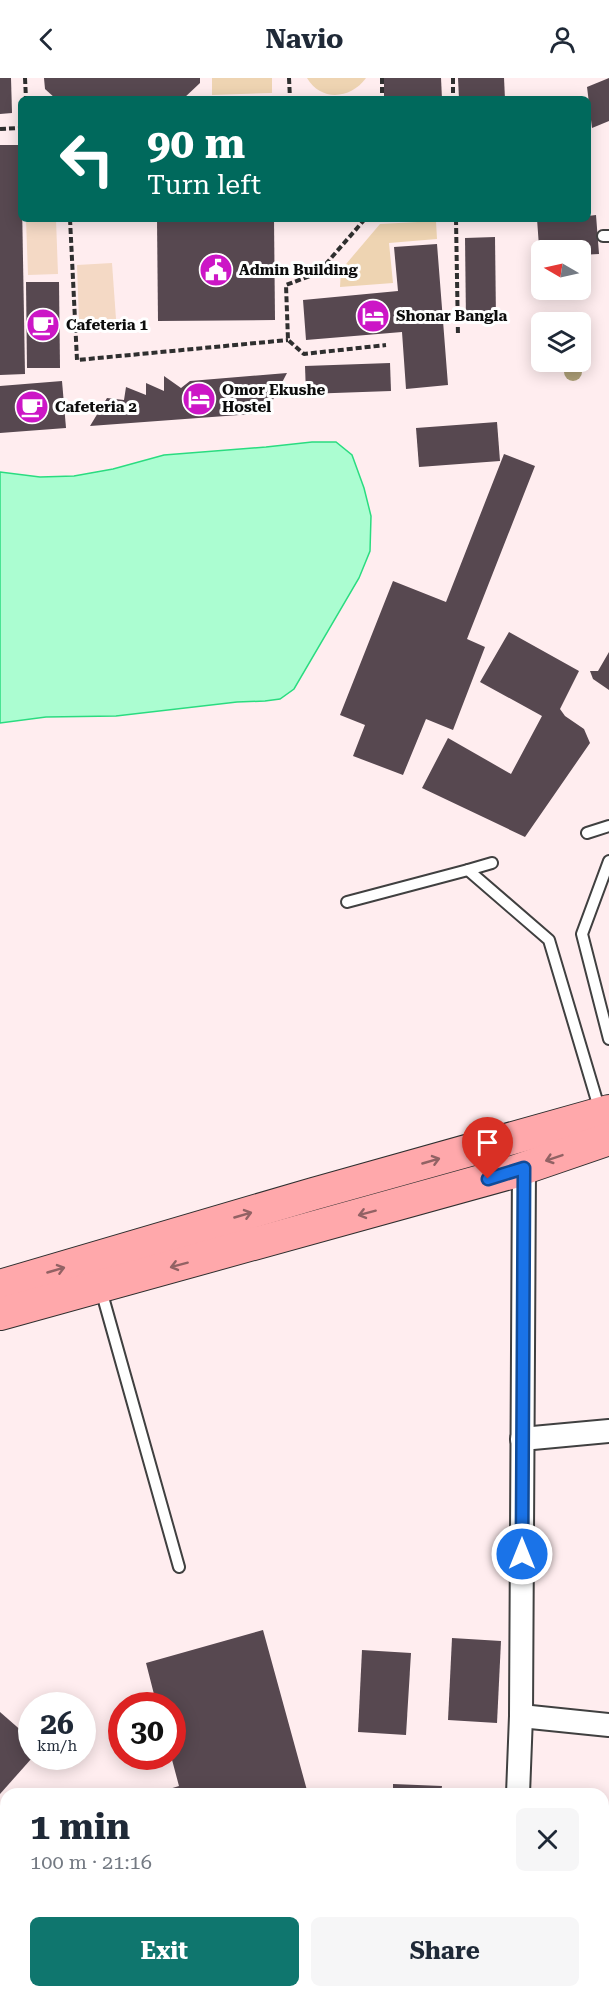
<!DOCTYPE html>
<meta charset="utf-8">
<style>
:root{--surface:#fff;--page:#f6f6f7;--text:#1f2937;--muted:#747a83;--accent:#0f766e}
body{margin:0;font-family:"Roboto Serif",serif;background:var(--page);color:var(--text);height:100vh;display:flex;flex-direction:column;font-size:22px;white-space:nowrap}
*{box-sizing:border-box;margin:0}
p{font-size:20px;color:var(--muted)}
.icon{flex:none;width:33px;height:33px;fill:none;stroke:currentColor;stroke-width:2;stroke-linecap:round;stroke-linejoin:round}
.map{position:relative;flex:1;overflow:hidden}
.sheet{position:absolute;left:0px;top:1710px;width:609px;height:210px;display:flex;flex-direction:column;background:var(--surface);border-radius:18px 18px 0 0;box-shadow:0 3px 15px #0003}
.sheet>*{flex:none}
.banner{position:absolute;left:18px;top:18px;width:573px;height:126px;border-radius:9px;box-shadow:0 3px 15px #0003;background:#00695c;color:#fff;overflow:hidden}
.needle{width:39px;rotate:279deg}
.tools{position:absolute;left:531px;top:162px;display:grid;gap:12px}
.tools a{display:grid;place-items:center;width:60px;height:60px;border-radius:9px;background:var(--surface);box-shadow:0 3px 15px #0003;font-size:30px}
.speed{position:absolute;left:18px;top:1614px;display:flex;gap:12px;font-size:30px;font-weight:700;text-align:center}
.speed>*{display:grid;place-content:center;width:78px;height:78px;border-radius:50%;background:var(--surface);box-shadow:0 3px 15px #0003;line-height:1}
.speed small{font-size:15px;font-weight:400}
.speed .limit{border:9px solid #d22;background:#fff;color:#111}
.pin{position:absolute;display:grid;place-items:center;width:51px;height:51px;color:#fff;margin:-62px -26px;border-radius:50% 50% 50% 0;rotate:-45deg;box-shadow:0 0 6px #0007}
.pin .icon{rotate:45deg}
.me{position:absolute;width:66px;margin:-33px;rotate:0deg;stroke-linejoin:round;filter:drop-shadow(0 0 4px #0008)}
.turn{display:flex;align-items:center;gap:21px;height:126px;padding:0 30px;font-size:27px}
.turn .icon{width:78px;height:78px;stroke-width:2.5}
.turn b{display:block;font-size:42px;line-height:51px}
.round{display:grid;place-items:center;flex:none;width:63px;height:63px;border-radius:9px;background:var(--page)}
.head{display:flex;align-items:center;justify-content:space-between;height:102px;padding:0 30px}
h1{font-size:36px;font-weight:700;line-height:45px}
.cta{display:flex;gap:12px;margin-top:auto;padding:12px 30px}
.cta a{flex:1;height:69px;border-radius:9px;background:var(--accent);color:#fff;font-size:24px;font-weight:700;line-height:69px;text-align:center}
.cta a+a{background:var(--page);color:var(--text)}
header{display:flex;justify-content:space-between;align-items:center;height:78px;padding:0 30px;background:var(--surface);font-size:27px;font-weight:700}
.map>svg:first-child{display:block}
.green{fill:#eed4b2}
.pitch{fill:#f4d9c5}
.water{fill:#abfdd1;stroke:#2adc80;stroke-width:1.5}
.building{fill:#574850}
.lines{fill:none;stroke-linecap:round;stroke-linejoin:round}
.lane-casing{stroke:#404040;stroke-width:14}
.street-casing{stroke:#404040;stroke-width:26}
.secondary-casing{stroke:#2f2f2f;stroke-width:34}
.path{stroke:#2f2f2f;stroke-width:4;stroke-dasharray:6 3;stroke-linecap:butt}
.lane{stroke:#fff;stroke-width:10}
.street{stroke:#fff;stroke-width:22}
.secondary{stroke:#ffa8ab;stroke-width:32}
.tree{fill:#aea078}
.oneway{stroke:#926264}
.route-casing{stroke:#114b97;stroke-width:15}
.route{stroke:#1a73e8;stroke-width:10}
.labels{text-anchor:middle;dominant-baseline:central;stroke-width:6;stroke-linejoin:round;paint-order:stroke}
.poi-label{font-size:15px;font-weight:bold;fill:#0d0d0d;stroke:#fff;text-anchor:start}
</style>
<header><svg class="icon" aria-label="back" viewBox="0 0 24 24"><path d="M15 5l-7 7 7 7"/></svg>Navio<svg class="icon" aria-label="person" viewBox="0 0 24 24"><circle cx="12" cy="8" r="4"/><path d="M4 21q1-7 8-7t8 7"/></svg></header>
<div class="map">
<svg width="609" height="1920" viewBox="0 0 609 1920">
<rect width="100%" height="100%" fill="#ffedef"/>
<g class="green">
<path d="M212,0h60v15l-60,2z"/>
<path d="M307,0h59c-15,21 -45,24 -59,0z"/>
<path d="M436,143l1,18 -48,4 4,40 -53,4 1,-17 39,-46z"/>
</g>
<g class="pitch">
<path d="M26,141h30l2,55 -30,1z"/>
<path d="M112,185l4,56 -37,2 -2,-56z"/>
</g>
<path class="water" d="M312,364h24l16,13 12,33 7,28 -1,35 -11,27 -65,111 -14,10 -15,2 -28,1 -121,14 -70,1 -46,6v-251l40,5 34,-1 39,-7 51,-14 102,-8z"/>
<g class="building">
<path d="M0,0h11l1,35 -12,1z"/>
<path d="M44,0h156v5l-17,16h-127l-11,-10z"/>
<path d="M384,0h57l1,21h-58z"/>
<path d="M458,0h46l1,21h-46z"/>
<path d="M609,0v43l-17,7 -5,-41z"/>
<path d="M0,67h21l4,229 -25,1z"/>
<path d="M596,137l3,39 -19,1v-5h-38v9l-2,1 -3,-41h51v-3z"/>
<path d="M157,141h117l1,101 -117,1z"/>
<path d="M495,159l1,82 -30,1 -1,-82z"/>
<path d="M437,166l11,141 -42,4 -4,-57 -96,8 -3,-40 95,-9 -4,-44z"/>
<path d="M26,204h33l1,86h-33z"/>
<path d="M390,285l1,28 -85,3 -1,-28z"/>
<path d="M287,295l-21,40 -176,13 17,-28 17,2 2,-13 20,8v-12l18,8v-15l17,12 9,-7z"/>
<path d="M62,303l4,47 -66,5v-47z"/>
<path d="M497,344l3,39 -81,6 -3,-39z"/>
<path d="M504,376l31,12 -68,173 18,8 -32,83 -27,-11 -23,56 -50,-19 12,-31 -25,-10 53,-134 53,21z"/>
<path d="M509,554l70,39 -19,38 5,7 19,13 6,14 -65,94 -103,-49 26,-50 63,36 31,-58 -62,-34z"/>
<path d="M609,574v38l-16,-11 -3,-8h8z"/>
<path d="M263,1552l45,164h-155l26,-8 -8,-30h1v-50h-15l-11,-43z"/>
<path d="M452,1560l49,3 -4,82 -49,-3z"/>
<path d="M362,1572l49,3 -5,82 -48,-3z"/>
<path d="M0,1634l32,28v18l-32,36z"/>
<path d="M393,1706l49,2 -1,8h-48z"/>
<path d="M127,1914h22l1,6h-43z"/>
<path d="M163,1914h145v1l-20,5h-123z"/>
</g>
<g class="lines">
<g class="lane-casing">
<g id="lane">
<path d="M603,158h6"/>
<path d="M587,755l22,-7"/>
<path d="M609,783l-27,73 27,105"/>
<path d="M492,785l-24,7 81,70 51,171"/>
<path d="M347,824l121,-32"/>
<path d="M101,1212l78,277"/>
</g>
</g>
<g class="street-casing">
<g id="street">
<path d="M522,1361l87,-8"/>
<path d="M521,1638l88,9"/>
<path d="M518,1716l3,-78 3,-548"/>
</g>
</g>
<g class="secondary-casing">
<g id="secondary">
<path d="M0,1208l313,-92 296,-83"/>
<path d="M0,1236l510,-141 99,-34"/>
</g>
</g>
<g class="path">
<path d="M25,0l1,21"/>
<path d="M289,0l1,21"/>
<path d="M382,0v21"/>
<path d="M453,0v21"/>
<path d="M0,51l21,-1"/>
<path d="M70,141l7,141 211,-20"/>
<path d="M365,141l-47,54 -32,12 2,55 16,14 82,-9"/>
<path d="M456,141l2,117"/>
</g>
<use href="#lane" class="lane"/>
<use href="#street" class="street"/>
<use href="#secondary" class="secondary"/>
</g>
<circle class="tree" cx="573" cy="294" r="9"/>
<defs><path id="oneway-shaft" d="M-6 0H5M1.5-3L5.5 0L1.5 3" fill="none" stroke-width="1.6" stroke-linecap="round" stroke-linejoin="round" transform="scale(1.5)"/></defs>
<g class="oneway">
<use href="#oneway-shaft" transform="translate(554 1080) rotate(161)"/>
<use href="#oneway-shaft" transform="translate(431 1083) rotate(-16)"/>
<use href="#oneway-shaft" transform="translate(367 1135) rotate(165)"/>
<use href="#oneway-shaft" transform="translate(243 1137) rotate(-16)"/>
<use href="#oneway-shaft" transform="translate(179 1187) rotate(165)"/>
<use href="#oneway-shaft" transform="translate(56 1192) rotate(-16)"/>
</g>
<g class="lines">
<g class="route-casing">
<path id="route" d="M488,1101l36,-11 -2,386"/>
</g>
<use href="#route" class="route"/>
</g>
<defs>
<g id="civic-disc" transform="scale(1.725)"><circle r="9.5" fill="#cc16c6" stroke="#fff"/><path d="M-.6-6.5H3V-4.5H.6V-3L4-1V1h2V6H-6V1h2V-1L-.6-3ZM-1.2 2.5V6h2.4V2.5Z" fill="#fff"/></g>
<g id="hotel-disc" transform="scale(1.725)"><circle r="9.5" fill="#cc16c6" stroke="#fff"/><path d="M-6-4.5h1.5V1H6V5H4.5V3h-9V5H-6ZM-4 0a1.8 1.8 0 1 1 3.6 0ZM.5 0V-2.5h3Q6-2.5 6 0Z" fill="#fff"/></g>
<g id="cafe-disc" transform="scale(1.725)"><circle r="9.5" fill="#cc16c6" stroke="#fff"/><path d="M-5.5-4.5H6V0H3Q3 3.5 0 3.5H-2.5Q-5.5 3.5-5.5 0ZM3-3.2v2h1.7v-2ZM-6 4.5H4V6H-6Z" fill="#fff"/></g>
</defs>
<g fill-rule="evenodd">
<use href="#civic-disc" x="216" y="192"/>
<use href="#hotel-disc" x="373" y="238"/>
<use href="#cafe-disc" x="43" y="247"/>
<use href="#hotel-disc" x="199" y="321"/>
<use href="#cafe-disc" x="32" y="329"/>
</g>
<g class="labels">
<g class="poi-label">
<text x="239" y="192">Admin Building</text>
<text x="396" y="238">Shonar Bangla</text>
<text x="66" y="247">Cafeteria 1</text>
<text x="222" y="312">Omor Ekushe<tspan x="222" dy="17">Hostel</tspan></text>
<text x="55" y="329">Cafeteria 2</text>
</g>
</g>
</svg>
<div class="tools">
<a><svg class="needle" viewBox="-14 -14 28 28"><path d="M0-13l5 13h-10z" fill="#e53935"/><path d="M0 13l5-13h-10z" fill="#747a83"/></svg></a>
<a><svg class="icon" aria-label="layers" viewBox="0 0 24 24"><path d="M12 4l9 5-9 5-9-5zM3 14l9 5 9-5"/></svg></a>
</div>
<div class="speed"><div>26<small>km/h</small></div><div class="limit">30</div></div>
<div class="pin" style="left:488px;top:1101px;background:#d93025"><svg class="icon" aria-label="arrive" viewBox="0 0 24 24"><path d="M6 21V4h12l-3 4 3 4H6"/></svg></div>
<svg class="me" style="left:522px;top:1476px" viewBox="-20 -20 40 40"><circle r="17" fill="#1a73e8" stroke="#fff" stroke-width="3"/><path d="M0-11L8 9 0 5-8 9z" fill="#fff"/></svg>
<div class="banner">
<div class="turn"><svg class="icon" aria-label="left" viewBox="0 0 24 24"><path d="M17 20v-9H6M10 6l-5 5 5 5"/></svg><div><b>90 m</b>Turn left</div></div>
</div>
<section class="sheet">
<div class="head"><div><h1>1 min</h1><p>100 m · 21:16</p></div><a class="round"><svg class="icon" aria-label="close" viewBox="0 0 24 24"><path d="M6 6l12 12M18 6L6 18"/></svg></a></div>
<div class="cta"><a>Exit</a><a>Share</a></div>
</section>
</div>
